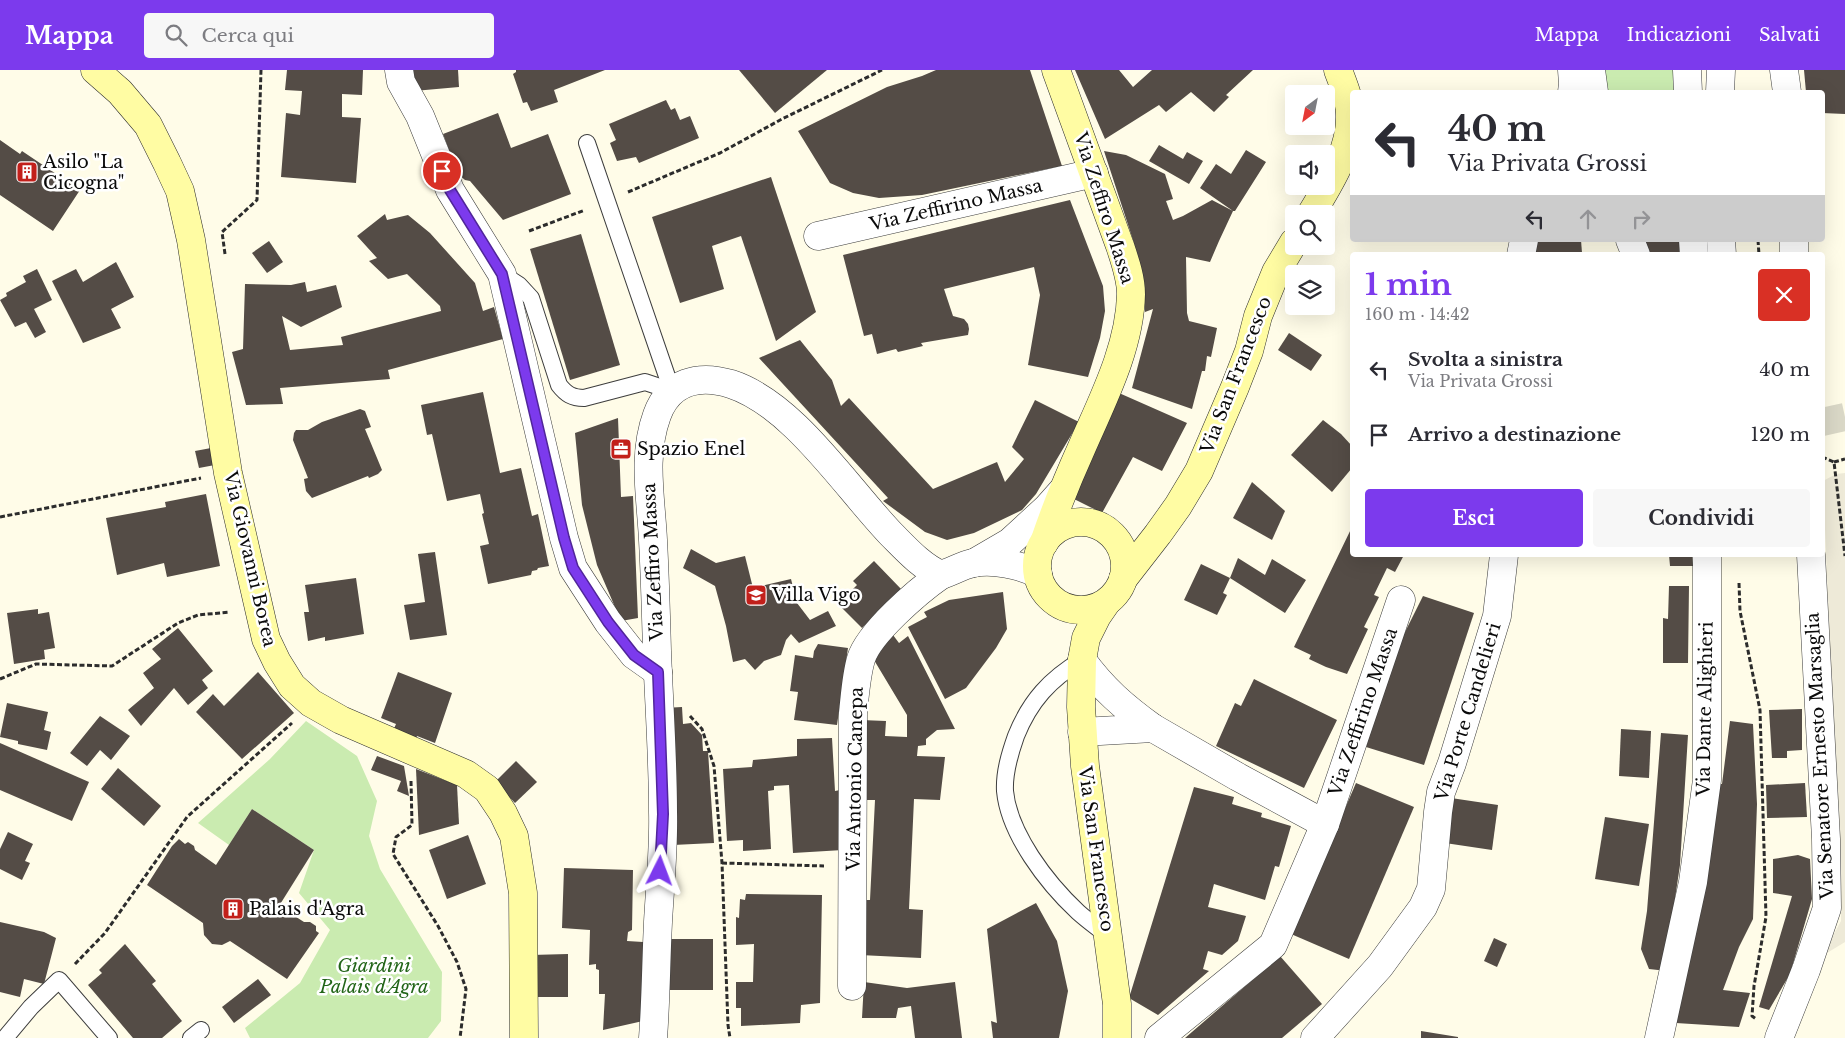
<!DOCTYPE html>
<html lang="it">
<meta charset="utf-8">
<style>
:root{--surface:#fff;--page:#f7f7f7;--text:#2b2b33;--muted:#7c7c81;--accent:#7c3aed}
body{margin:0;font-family:"Libre Baskerville",serif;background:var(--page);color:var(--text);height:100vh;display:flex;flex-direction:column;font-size:19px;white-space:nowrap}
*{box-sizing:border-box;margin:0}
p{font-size:16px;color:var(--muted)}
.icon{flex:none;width:28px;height:28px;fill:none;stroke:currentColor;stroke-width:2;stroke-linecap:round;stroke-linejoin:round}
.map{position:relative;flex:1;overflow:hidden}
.sheet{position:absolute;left:1350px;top:182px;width:475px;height:305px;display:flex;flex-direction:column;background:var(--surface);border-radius:5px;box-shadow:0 5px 20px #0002}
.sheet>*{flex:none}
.guide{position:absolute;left:1350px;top:20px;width:475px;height:152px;border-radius:5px;box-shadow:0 5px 20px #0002;background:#fff;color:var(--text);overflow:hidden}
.needle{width:32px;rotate:212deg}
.fabs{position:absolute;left:1285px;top:15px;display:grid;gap:10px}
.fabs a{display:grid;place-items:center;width:50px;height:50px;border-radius:5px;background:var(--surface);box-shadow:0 5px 20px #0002;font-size:25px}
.pin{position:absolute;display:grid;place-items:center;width:42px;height:42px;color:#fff;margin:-21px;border:2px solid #fff;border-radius:50%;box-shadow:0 1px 5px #0007}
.me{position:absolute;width:55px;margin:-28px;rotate:3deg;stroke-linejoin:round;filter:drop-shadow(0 0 4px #0008)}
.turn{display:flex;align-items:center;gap:18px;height:105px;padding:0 15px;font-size:22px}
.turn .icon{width:65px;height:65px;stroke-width:2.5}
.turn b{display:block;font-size:35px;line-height:42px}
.lanes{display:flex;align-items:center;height:48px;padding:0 15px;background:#0003;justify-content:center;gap:25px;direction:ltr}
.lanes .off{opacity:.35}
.round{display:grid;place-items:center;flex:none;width:52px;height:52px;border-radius:5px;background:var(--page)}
.overview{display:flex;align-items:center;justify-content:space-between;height:85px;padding:0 15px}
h1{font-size:30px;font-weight:700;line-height:38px;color:var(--accent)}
.button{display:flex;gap:10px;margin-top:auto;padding:10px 15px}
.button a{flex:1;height:58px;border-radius:5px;background:var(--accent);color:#fff;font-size:20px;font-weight:700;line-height:58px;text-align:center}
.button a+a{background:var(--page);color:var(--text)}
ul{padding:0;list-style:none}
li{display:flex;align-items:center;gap:15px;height:65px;padding:0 15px}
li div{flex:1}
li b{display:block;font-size:19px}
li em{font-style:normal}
header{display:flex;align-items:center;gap:30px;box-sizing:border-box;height:70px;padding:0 25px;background:var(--accent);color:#fff}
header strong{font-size:24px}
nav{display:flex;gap:28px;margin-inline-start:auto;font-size:18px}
.search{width:350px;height:45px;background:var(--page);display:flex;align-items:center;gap:12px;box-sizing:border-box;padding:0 18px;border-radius:5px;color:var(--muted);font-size:19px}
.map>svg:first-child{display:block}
.green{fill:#caebb0}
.plaza{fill:#eeead8}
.building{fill:#544c46}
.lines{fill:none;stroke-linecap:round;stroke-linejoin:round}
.minor-tunnel{stroke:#dad8c7;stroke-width:28;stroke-dasharray:28 14;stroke-linecap:butt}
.service-casing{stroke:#3d3d3d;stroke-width:18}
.minor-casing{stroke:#3d3d3d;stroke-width:29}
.tertiary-casing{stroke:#3d3d3d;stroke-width:29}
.secondary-casing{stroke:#2c2c2c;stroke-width:29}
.path{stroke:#2c2c2c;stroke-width:3;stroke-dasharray:5 2.5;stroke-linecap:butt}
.service{stroke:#fff;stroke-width:16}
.minor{stroke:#fff;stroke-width:28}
.tertiary{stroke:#fff;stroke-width:28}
.secondary{stroke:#fffca3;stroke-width:28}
.route-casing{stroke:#51269a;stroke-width:12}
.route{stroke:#7c3aed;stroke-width:9}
.labels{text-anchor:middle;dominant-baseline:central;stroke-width:5;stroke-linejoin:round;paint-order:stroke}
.poi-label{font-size:18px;fill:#0a0a0a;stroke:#fff;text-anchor:start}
.street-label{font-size:18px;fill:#0a0a0a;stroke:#fff}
.park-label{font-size:18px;font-style:italic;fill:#226518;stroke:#fff}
</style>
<header>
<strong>Mappa</strong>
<div class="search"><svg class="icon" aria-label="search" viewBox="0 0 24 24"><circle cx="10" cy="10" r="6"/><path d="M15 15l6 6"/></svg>Cerca qui</div>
<nav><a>Mappa</a><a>Indicazioni</a><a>Salvati</a></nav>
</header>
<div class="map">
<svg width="1845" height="968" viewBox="0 0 1845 968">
<rect width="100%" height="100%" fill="#fffce8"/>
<g class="green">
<path d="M1603,0h72v22h-70z"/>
<path d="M306,651l51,35 20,45 -8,35 11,33 62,103 -1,49 -13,17h-178l-5,-10 55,-45 30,-53 -31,-37 15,-43 -62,-41 -23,36 -31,-22 72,-64z"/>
</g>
<path class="plaza" d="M1845,403v469l-23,14 19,-35v-13l-18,-427 13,-7z"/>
<g class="building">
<path d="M287,0h76l-1,25 -20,-1v23l19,1 -5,65 -75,-6 5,-64 14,2 2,-24 -17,-1z"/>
<path d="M413,0h45l1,17 -45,4z"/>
<path d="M516,0h89l-51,20 4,12 -27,9 -4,-9 -4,1 -10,-29 3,-2z"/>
<path d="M739,0h88l-52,43z"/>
<path d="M936,0h94l32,96 -140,29 -43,3 -26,-5 -23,-10 -32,-52 89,-44 35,-11z"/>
<path d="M1075,0h44l14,17 19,-17h101l-27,25 3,2 -15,15 -23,-20 -25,20 -7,-7 -54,34z"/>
<path d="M1804,0h41v44l-23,-1v-21h-16z"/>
<path d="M666,30l5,10 4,-2 5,12 10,-4 9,22 -60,25 -3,-6 -19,4 -7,-18 6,-3 -7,-16z"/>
<path d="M498,43l13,35 37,-14 23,60 -68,26 -33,-39 -5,-1 -7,-6 -15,-40z"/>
<path d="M0,70l20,14 2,-3 58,39 -27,41 -53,-36z"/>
<path d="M1159,75l24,14 4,-7 16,9 -14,23 -40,-23z"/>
<path d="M1246,80l20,12 -31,49h-2l-14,30 -9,21 -24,-5 1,56 2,8 28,7 -6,29 -4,-1 -2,15h-3l-10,38 -60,-21 21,-79 -8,3 -4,-41 -8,-31 -29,-89 22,4 39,19 8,25 -7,2 7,19 10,-4 29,-16 21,11 -33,-23 16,-24 15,10z"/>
<path d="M771,107l45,135 -40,29 -35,-105 -29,10 12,43 -44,14 -28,-86z"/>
<path d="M1070,130l33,86 2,25 -5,27 -12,39 -60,-12 12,-70 -6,-28 -90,22 9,27 11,3 4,5 1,5 -1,6 -47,8 2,3 -25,6 -2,-3 -19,5 -5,-20 -8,2 -21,-81z"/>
<path d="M385,144l2,6 21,-5 22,18 45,50 8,28 11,-4 9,32 -115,31 2,9 -110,9 3,16 -37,1 -14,-53 11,-3 2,-65 46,1 14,-3 2,10 29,-7 6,22 -41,20 -19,-11 8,34 53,-5 -2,-8 100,-26 -1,-5 -33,-32 -19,5 -19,-18 8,-3 -20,-22z"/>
<path d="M581,164l39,131 -50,15 -40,-131z"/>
<path d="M1531,170h50l1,13 -4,2h-49z"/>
<path d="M1636,170h43l1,15h-39z"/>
<path d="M269,171l14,21 -16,11 -15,-20z"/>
<path d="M116,192l18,35 -23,12 10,19 -38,15 -31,-62 24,-12 7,13z"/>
<path d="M37,199l15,31 -18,9 12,23 -11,6 -9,-16 -11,5 -15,-27 7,-4 -1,-3 20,-11 -3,-6z"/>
<path d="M1289,263l33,22 -11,16 -33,-21z"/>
<path d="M800,270l32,40 9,26 8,-8 84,91 64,-27 8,20 19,-23 -12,-12 23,-47 44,22 -43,72 -14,16 -48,23 -27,7 -22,-8 -42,-31 5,-3 -129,-140z"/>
<path d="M483,322l17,81 21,-5 11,48 6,-2 11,52 -11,2 -1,2 -5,1 -1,4 -43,9 -8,-38 9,-2 -7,-30 2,-1 -4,-19 -33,7 -15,-67 -5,1 -6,-30z"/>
<path d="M1119,323l68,30 -25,48 -29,-14 -31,56 -34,-17z"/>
<path d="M360,339l5,2 6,16 -6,2 17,41 -4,4 -9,4 -1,-2 -56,22 -6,-7 -2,-12 4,-1 -15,-38 1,-7 2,-3h12l14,-8z"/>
<path d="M618,348l3,79 12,-1 5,122 -17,3 -24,-56 -15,-60 -7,-72z"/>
<path d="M1323,350l18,14 11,12v22l-20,24 -41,-37z"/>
<path d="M211,378l4,17 -16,3 -4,-17z"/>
<path d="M1252,412l33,29 -13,29 -39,-22z"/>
<path d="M206,424l14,72 -53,11 -3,-14 -47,12 -11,-57 60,-11 -1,-5z"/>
<path d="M1352,457v28h52l-9,17 -8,-4 -13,27 5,2 -15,30 4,2 -21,45 -21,-7 -17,-8 2,-4 -17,-8z"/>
<path d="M691,479l25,14 29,-7 8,32 38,-9 6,24 13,17 18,-9 8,15 -37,17 -8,-9 -5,6 -5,15 -17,6 -9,9 -10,-11 -12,3 -7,-36 -11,-40 -32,-18z"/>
<path d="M435,482l12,83 -37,5 -6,-35 21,-3 -7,-48z"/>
<path d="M1669,485h23l1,11h-23z"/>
<path d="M1238,488l27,17 7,-16 34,21 -21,33 -55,-35 -7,15 4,2 -10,20 -33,-15 17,-36 29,14z"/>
<path d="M874,491l28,29 -40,38 -24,-24 19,-19 -4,-4z"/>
<path d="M356,508l8,56 -39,7v-4l-17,4 -4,-29h5l-4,-27z"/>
<path d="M1669,516h20l-1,77h-25v-45l5,1z"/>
<path d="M1003,522l4,37 -11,19 -30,40 -21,11 -37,-72 19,-10 -3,-5 25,-12z"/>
<path d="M1423,526l51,17 -50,152 -58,-18 27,-91z"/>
<path d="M38,539v5l11,-2 6,36 -11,2 1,9 -31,5 -7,-51z"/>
<path d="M178,558l35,43 -11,9 6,8 -20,17 -14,-17 -33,38 -13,-16 26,-22 -11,-15 18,-14 -9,-10z"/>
<path d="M893,565l6,8 9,-7 47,93 -18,1 -11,9v6l-8,1 -1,10 28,1 -5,43 -26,-1 -5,110 14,1 -2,48 -61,-3 2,-55h8l5,-100h-15l1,-80 25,1 -1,15 22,1v-22l-36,-60z"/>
<path d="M818,574l30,4 -11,77 -43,-5 4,-28 -8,-1 5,-36 18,3 1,-7z"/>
<path d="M258,602l36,41 -52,46 -46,-47 17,-18 11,12z"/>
<path d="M398,602l54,21 -17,50 -18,-7 -1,3 -23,-8 3,-7 -15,-6z"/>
<path d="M1254,609l83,41 -33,68 -88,-42 19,-43 6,3z"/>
<path d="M7,633l41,9 -4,18 7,2 -4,18 -29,-6v-3l-18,-4z"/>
<path d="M682,637l1,17 8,-1 11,12 1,16h5l6,92 -41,2 -9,-137z"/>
<path d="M1802,639v41l-15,1v7h-15l-3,-48z"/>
<path d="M100,646l30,20 -19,24 -11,-10 -13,16 -17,-13z"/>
<path d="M1730,651l23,3 4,80 -4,115 -14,28 -16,43 27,3 -11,34 -63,-4 37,-239h9z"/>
<path d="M1621,659l30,2 -2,47 -30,-2z"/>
<path d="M1661,663l27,2 -8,130 -7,47 -6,59 -18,-2 -8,-20 6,-38z"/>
<path d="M832,668l3,53 5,-1 3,60 -50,3 -4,-68 -15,1v4l-6,1 3,58 -28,2v-11l-16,1 -4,-72 29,-2 1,-7 44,-4v-17z"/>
<path d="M0,673l89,39 -17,39 -72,-31z"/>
<path d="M377,686l27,10 5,30 -12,-5 4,-10 -30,-11z"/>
<path d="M516,691l21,21 -22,21 -20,-21z"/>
<path d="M118,698l43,38 -17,20 -43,-37z"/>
<path d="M416,699l41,16 2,39 -40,11z"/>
<path d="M1356,713l58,24 -65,152 -58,-25z"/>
<path d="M1805,713l2,34 -40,1 -1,-33z"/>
<path d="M1194,717l40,10 -2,7 30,9 -1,4 30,9 -12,41 -4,-1 -10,34 -51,-16 -6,23 38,9 -8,25 -16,14 -14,-4 -5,18 6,2 -51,44 -29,-17z"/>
<path d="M1451,728l47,7 -6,45 -47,-7z"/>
<path d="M252,739l62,41 -35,56 25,16h6l6,4v5l3,2 -32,46 -57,-38 -8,4 -10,-1 -8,-9 -1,-12 -56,-38 25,-39 7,-7 6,5 3,-2 6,4 1,4 21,15z"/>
<path d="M1605,747l44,7 -10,62 -44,-7z"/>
<path d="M8,762l25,12 -8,17 5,2 -8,17 -22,-11v-20z"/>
<path d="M468,765l18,49 -39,15 -18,-49z"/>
<path d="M1798,785l12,4 2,40 -22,75 -21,36 -10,-3 33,-111 -19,-3v-34z"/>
<path d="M564,798l69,2 -1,60 -4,2 -1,9 16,1 2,33 -2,46 -40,9 2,-36h-6v-24l-3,-1v-5l-7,1 1,-35 -28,-2z"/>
<path d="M746,824l76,1 -2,108 -19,2 -1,18 -59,3v-18h-5v-26h17l1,-38 -18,1v-28l3,1 1,-19 5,1z"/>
<path d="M1036,833l21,38 11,50 -9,47h-66l-2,-17 6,2 -10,-94z"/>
<path d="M0,852l44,10 12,6 -12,46 -20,-5 -4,18 -20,-5z"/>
<path d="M1494,868l13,6 -10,23 -13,-6z"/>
<rect x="662" y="869" width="51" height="51"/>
<path d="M125,874l31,37 -4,3 30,37 -20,17h-29l-45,-53 14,-12 -3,-3z"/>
<path d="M568,884v43h-36l-1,-42z"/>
<path d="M1280,886l42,48 -40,34h-97z"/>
<path d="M258,909l13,16 -37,28 -12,-16z"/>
<path d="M864,912l43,6 48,-6 7,56h-47l-4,-32 -13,2 -2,10h-34z"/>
<path d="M1421,961l37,6v1h-37z"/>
</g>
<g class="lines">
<path class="minor-tunnel" d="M1822,352l23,-5"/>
<g class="service-casing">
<g id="service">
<path d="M587,73l85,248"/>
<path d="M502,204l17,11 12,13 28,87c7,9 13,13 25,13l61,-16 27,9"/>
<path d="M1082,590c-32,19 -52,41 -66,76 -6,17 -12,36 -11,55 4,43 42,92 73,121 10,9 20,16 30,24"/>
<path d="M5,968l26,-31 28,-27 50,58"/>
<path d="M191,968l10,-8"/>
</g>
</g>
<g class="minor-casing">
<g id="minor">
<path d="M399,0l2,12 19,34 30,74 52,84 62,264 9,30 35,54 26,33 24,17"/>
<path d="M1591,0l3,22"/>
<path d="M1687,0l1,22"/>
<path d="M1572,22l1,-8 -1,-14"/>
<path d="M818,166l276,-63"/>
<path d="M1630,170l6,15"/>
<path d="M1693,170l1,15"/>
<path d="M1521,185l3,-15"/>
<path d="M1082,590c21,29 42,47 71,68l-71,4"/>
<path d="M1153,658l85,49 87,47 -52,121 -114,93"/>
<path d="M1325,754l76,-224"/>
<path d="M852,916l1,-273c2,-18 3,-37 8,-54 8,-26 57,-68 80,-84"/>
<path d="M1315,968l65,-72 43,-59 8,-18 7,-77 3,-20 11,-29 45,-147 7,-61"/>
</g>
</g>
<g class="tertiary-casing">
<g id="tertiary">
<path d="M1784,0l3,22"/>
<path d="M1720,22l1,-22"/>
<path d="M1721,170l1,15"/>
<path d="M1794,170v15"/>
<path d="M974,493l36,-21 37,-34 16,-18"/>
<path d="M653,968c3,-39 3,-77 5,-116 2,-36 6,-74 5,-110 0,-54 -4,-108 -6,-161 -1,-37 -2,-74 -4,-111 -2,-42 -11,-84 4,-125 12,-33 41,-41 74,-31 62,20 115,103 160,150 15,15 30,32 50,41 10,-3 22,-10 32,-12 20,-4 48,2 65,11"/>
<path d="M1659,968l34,-156 14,-102v-225"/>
<path d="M1779,968l27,-68 21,-62 -1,-69 -15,-284"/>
</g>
</g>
<g class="secondary-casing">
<g id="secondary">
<path d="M95,0l25,22 28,33 19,38 13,28 11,49 37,233 38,166 11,23 15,24 19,17 30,17 125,54 21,15 16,24 11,23 9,57 1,145"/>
<path d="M1311,144c18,-30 40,-63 39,-99 0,-16 -7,-31 -12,-45"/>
<circle cx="1081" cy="496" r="44"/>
<path d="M1044,473c11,-33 24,-65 38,-96 21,-48 48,-100 49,-153 0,-16 -6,-33 -11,-48l-64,-176"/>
<path d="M1123,509l35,-45 20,-28 21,-35 36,-84 14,-36 9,-35 18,-44 18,-30"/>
<path d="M1106,533l-9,13 -11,22 -4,22 -1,47 4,59 32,238v34"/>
</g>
</g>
<g class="path">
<path d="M628,122l92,-39 62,-34 100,-49"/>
<path d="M529,161l56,-21"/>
<path d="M1758,170l1,15"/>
<path d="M225,184l-3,-22 35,-32 4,-130"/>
<path d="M1822,387l12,5 11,94"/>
<path d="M1834,392l11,-3"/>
<path d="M0,447l201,-39"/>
<path d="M1739,513l1,28 20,99 6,207 -12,69 -2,30 4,3"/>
<path d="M0,609l36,-15 76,2 66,-43 20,-8 32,-3"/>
<path d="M690,646l12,13 12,37 8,97 6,162 2,13"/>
<path d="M411,711l1,44 -16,12 -3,17 45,72 19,36 9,27 -6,49"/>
<path d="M722,793l102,3"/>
<path d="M75,894l30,-31 82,-116 105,-94"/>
</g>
<use href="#service" class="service"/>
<use href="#minor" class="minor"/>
<use href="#tertiary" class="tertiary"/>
<use href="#secondary" class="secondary"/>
</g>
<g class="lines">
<g class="route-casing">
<path id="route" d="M442,101l8,19 52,84 62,264 9,30 35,54 26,33 24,17 5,142 -3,57"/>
</g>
<use href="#route" class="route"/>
</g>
<defs>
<g id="building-square" transform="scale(1.125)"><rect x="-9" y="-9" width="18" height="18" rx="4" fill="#c2201b" stroke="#fff"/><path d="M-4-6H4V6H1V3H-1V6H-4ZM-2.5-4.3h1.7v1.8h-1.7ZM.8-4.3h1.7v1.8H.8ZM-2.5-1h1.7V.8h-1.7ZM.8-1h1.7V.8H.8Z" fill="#fff"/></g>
<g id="office-square" transform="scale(1.125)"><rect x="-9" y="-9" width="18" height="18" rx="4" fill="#c2201b" stroke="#fff"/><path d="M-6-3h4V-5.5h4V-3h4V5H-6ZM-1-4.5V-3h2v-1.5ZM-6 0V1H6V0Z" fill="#fff"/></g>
<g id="school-square" transform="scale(1.125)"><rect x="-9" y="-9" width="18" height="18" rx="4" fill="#c2201b" stroke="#fff"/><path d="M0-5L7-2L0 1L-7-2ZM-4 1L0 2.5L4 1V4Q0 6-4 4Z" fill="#fff"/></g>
</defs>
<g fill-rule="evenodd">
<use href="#building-square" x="27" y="102"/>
<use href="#office-square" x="621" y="379"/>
<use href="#school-square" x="756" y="525"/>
<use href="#building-square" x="233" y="839"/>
</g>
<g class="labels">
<g class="poi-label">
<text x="43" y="92">Asilo "La<tspan x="43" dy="21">Cicogna"</tspan></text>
<text x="637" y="379">Spazio Enel</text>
<text x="772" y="525">Villa Vigo</text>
<text x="249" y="839">Palais d'Agra</text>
</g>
<g class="street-label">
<text transform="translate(956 135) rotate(-13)">Via Zeffirino Massa</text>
<text transform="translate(1104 138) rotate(72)">Via Zeffiro Massa</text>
<text transform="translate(1236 305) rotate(-69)">Via San Francesco</text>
<text transform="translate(250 489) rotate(77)">Via Giovanni Borea</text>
<text transform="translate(653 492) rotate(-93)">Via Zeffiro Massa</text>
<text transform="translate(1705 639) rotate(-89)">Via Dante Alighieri</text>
<text transform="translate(1363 642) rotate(-71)">Via Zeffirino Massa</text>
<text transform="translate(1468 642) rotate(-73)">Via Porte Candelieri</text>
<text transform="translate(1820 686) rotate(-93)">Via Senatore Ernesto Marsaglia</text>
<text transform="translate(855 709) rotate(-89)">Via Antonio Canepa</text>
<text transform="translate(1096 779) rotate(82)">Via San Francesco</text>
</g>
<g class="park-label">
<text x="374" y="896">Giardini<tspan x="374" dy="21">Palais d'Agra</tspan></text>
</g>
</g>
</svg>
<div class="fabs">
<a><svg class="needle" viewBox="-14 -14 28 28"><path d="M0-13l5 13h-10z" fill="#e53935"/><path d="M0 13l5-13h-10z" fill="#7c7c81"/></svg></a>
<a><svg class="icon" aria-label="sound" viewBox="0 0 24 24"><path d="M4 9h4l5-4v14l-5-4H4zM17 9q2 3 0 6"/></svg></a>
<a><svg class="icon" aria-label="search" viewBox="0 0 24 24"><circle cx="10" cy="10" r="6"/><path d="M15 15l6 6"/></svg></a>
<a><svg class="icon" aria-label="layers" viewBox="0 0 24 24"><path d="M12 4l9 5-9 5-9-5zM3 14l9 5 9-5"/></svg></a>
</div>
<div class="pin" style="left:442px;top:101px;background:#d93025"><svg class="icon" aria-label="arrive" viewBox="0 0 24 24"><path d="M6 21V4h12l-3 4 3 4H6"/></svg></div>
<svg class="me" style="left:660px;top:801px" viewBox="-20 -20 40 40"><path d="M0-17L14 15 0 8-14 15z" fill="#7c3aed" stroke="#fff" stroke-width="4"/></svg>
<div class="guide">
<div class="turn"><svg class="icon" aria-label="left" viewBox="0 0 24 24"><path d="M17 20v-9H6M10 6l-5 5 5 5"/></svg><div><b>40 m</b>Via Privata Grossi</div></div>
<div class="lanes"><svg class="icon" aria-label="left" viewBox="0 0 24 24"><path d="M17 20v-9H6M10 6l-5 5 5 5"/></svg><svg class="icon off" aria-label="ahead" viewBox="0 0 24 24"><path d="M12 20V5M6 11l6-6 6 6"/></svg><svg class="icon off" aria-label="right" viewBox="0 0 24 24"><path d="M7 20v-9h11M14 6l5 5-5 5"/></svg></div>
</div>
<section class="sheet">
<div class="overview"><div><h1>1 min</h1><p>160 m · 14:42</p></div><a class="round" style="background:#d93025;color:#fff"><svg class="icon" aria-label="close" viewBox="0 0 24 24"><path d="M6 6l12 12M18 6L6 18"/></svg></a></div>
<ul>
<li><svg class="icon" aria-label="left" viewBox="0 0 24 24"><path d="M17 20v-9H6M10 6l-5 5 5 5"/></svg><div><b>Svolta a sinistra</b><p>Via Privata Grossi</p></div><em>40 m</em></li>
<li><svg class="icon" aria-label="arrive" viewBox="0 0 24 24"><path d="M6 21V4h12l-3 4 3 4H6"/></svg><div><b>Arrivo a destinazione</b></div><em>120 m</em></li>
</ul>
<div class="button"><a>Esci</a><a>Condividi</a></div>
</section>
</div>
